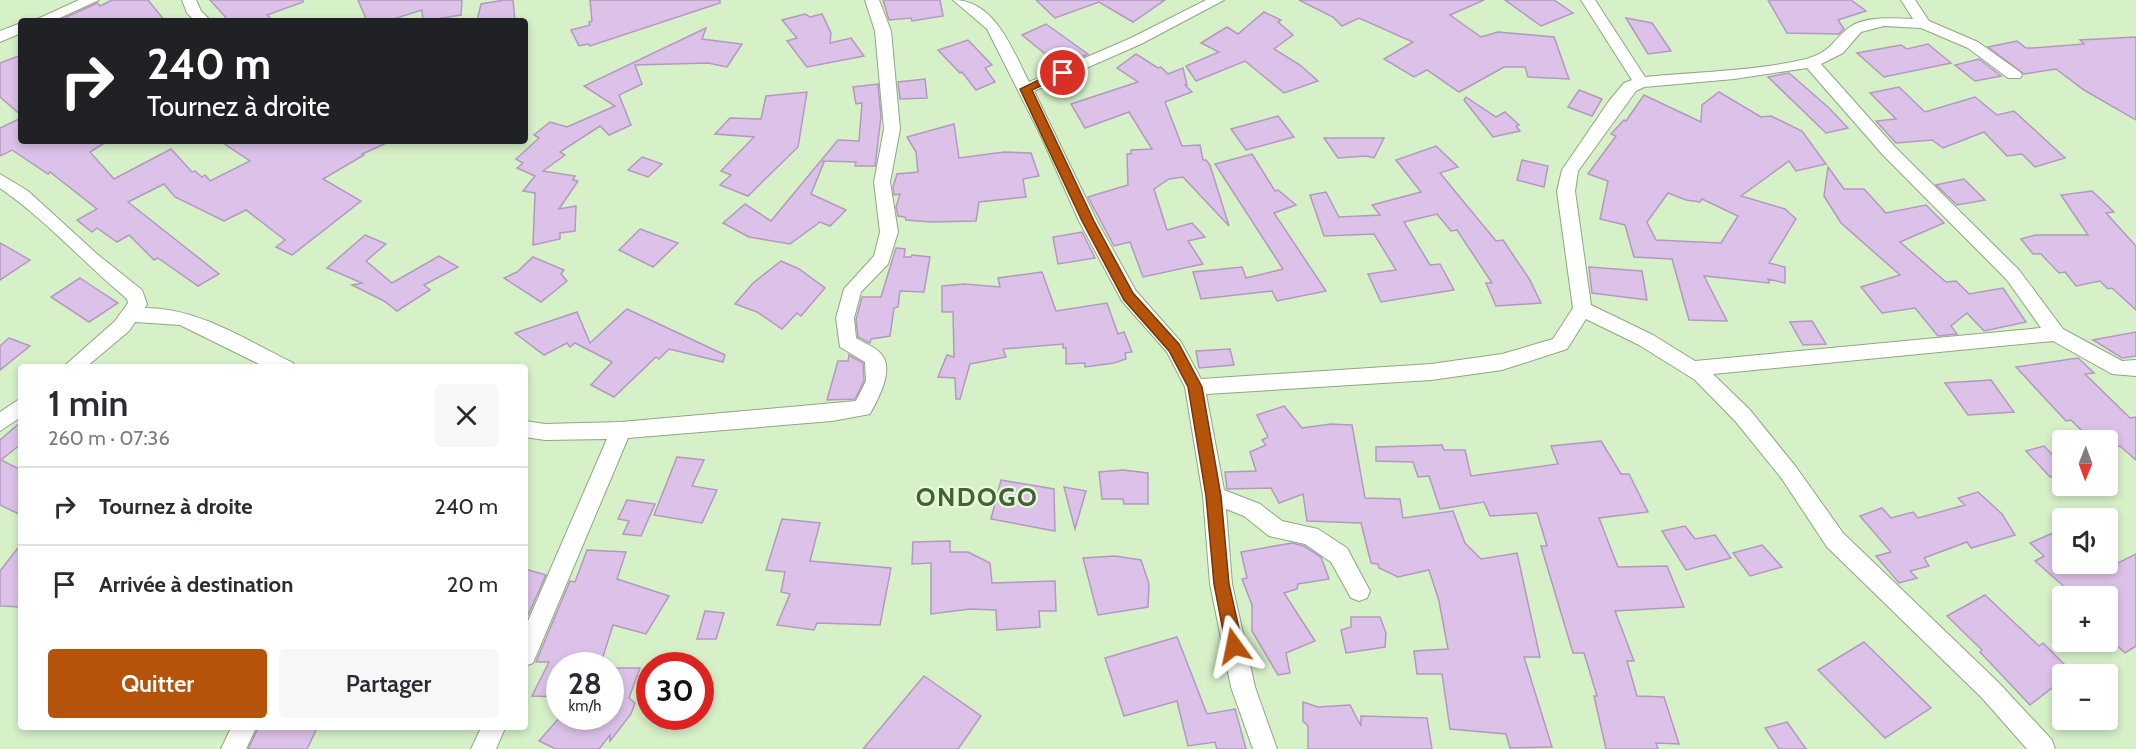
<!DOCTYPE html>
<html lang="fr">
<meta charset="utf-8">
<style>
:root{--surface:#fff;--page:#f7f7f7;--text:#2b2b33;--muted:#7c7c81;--line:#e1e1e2;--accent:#b45309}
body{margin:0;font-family:Cabin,sans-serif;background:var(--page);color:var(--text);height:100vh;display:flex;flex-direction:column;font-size:22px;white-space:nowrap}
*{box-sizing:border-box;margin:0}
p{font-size:20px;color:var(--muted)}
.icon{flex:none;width:33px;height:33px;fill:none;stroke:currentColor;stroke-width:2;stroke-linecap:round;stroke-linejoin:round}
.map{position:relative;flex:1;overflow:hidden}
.drawer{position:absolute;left:18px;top:364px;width:510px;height:366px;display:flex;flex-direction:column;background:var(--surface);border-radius:6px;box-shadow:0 3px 9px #0003}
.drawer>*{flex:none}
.hud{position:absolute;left:18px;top:18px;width:510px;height:126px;border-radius:6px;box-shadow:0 3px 9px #0003;background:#202124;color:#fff;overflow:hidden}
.needle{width:39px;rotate:181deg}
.buttons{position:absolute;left:2052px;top:430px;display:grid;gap:12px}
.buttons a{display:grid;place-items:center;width:66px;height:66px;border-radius:6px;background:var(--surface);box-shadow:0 3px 9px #0003;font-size:30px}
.speed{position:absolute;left:546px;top:652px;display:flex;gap:12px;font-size:30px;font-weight:700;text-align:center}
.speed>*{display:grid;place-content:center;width:78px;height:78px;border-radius:50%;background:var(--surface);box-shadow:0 3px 9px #0003;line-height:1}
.speed small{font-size:15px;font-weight:400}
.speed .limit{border:9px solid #d22;background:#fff;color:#111}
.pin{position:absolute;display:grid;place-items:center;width:51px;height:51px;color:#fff;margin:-26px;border:3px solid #fff;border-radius:50%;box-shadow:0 2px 6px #0007}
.me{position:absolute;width:66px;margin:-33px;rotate:348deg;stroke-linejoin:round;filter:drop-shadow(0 0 4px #0008)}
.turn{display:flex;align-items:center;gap:21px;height:126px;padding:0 30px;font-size:27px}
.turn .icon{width:78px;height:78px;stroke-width:2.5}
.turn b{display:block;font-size:42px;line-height:51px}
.round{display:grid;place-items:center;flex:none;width:63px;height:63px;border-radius:6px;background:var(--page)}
.summary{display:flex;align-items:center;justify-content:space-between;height:102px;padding:0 30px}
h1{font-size:36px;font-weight:600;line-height:45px}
.primary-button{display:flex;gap:12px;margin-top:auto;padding:12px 30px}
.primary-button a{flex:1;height:69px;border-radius:6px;background:var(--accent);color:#fff;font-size:24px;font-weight:600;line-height:69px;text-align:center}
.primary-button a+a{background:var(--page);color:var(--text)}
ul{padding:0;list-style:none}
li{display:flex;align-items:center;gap:18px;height:78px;padding:0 30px;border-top:2px solid var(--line)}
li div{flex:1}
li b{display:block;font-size:22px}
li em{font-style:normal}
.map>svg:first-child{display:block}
.building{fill:#dcc2e9;stroke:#b399bf;stroke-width:1.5;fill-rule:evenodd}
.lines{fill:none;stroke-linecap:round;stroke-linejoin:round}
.minor-casing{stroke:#8fa782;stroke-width:2}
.minor{fill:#fff;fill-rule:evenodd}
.route{fill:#b45309;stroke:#753606;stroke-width:1.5}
.labels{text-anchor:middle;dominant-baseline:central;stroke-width:4.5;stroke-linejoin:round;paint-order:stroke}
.district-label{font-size:26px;font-weight:bold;letter-spacing:1.5px;fill:#485e3b;stroke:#e3fed5}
</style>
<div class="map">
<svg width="2136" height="749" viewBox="0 0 2136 749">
<rect width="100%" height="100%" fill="#d6f0c8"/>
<g class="building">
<path d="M112,0h36l17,21h-107l39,-18 3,3z"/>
<path d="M210,0h93v2l-36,13 7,6h-45z"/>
<path d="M358,0h104l-1,15 -38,6 -1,-11 -35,11h-20z"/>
<path d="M504,0h9l2,21h-38l4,-17z"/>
<path d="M590,0h130v3l-130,43 -2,-2 -9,2 -8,-16 19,-5 -1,-3 3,-1z"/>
<path d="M883,0h57l3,16 -31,5 -1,-3 -22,2z"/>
<path d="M1036,0h129l-32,22 -34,-20 -44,16z"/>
<path d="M1299,0h185l-34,15 31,22 17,-5 56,5 15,42 -41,-2 -3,-10h-21l-45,25 -32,-22 -13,7 -30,-18 29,-17 -54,-24 -17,8 -9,-9z"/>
<path d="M1505,0h49l19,13 -32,13z"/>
<path d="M1768,0h83l15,11 -28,9 6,9 -5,5 -52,-1z"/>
<path d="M1264,12l17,8 -3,2 15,13 -19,14 26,16 18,16 -34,12 -39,-32 -49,20 -10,-15 33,-14 -18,-9 26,-16 11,7z"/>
<path d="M805,14l5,3 12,-3 9,19 -1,10 21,-5 13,18 -57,11 -20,-26 10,-3 -15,-18z"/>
<path d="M1626,18l26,5 19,28 -23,3z"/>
<path d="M1046,24l42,30 -25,11 -10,-9 -4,1 -27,-22z"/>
<path d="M706,28l-4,11 40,5 -15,23 -19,-4 -73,2 7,19 -23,11 12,30 -22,10 -9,-9 -40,26 5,3 -22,16 32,5 -2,4 5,1 -19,28 17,-3 -1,25 -15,2v6l-27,6 2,-52 -12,-2 12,-15 -18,-8 6,-5 -7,-4 23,-21 -5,-3 16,-13 17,5 48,-21 -31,-20z"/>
<path d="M2136,37v83l-52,-30 -28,-21 -32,5 -36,-27 29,-6 9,7h7l51,-4 -4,-4z"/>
<path d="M968,40l24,25 -7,3 10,14 -19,8 -14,-18 -2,1 -22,-23z"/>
<path d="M1928,44l23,19 -67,14 -27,-24 44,-8 6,4z"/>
<path d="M1136,54l22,14 3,-1 7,7 15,-6 4,17h-2l7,7 -27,10 17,44 18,-1 3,15h3l4,5 19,61 -46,-49 -14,2 -15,10 13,41 25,-7 13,14 -17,4 15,23 -60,13 -13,-35 -16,4 -26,-49 40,-12 -1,-31h4v-4l21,-1 -23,-37 -44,16 -14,-24 67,-22 -21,-14z"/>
<path d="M21,55v60l-21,-18v-34z"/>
<path d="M1979,59l22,17 -26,5 -20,-16z"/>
<path d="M1789,73l40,35 19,20 -22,5 -58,-56z"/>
<path d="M925,79l2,19 -27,1 -2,-17z"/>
<path d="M878,84l3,33 -6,49h-20l1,-4 -34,-1 2,1 -13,32 35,16 -16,16 -10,-4 -30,22 -41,-7 -26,-14 22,-19 26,17 67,-81 21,1 3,-38 -6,1 -3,-17z"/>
<path d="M1899,87l26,25 50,-15 22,18 17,-4 51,47 -30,9 -13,-13 -15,2 -23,-24 -41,16 -11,-8 -36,3 -20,-22 20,-2 -26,-26z"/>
<path d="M1579,90l23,9 -10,17 -24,-9z"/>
<path d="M807,92l-9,55 -50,49 -28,-11 11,-10 -10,-4 33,-34 -39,-3 15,-16 31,1 5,-23z"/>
<path d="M1719,92l42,25 10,-1 31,15 24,33 -30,7 -7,-10 -48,35 44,13 11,10 -27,44 16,4v16l-17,-4 1,4 -65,-7 23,45 -38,-1 -17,-61 -38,-2 -9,-32 -25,-6 8,-38 -20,-7 28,-38 -5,-2 13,-14 2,1 18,-26 57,27 1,-17zM1668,193l18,7 14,2 2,-3 36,17 -17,27 -65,-3 -9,-18z"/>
<path d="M1466,97l30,20 9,-5 14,13 -3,1 4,5 -27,6 -29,-37z"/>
<path d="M1278,116l16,21 -48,13 -15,-21z"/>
<path d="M21,118v23h87l-18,11 24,27 57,-30 21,23 3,-1 7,6 3,-2 5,6 40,-20 -30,-20h171l-29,13 2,1 -41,24 38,22 -69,54 -16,-8 9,-7 -39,-30 -22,11 -49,-24 -11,-13 -36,18 91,72 -21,12 -40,-28 -4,2 -25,-25 -12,7 -20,-14 -5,4 -15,-12 20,-11 -47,-37 -2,2 -36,-24 -12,6v-28z"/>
<path d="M954,124l5,34 45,-6 27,1 8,23 -16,3 3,18 -47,5 -3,19 -45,1 -25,-2 -1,-3 -7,-1 -2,-9 4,-13 -6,1 -1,-8 4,-13 21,-2 -2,-20 -9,-15z"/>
<path d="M1324,138h60l-10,20 -8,-2 -28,2z"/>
<path d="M1436,146l22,21 -18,6 56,68 7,-1 27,40 11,23 -45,3 -10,-23h6l-35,-53 -6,1 -14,-17 -33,8 26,43 10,-1 14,26 -73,12 -13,-28 28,-4 -22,-36 -50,2 -14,-41 16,-3 13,25 41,-2 -8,-10 49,-13 -25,-32z"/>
<path d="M1252,154l23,37 3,-1 18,15 -22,8 52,78 -49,10 -5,-10 -71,8 -8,-27 49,-5 4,11 37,-9 -68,-105z"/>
<path d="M642,157l20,7 -14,13 -20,-7z"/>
<path d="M1522,160l26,6 -4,21 -27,-7z"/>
<path d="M1828,167l16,22h20l22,24 40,-8 18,18 -44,19 46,40 10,-1 13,13 34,-6 23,34 -42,9 -17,-18 -16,13 6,8 -19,2 -23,-28 -33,5 -21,-26 39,-12 -59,-52 -17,-27z"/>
<path d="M1964,179l21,21 -28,5 -21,-20z"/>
<path d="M2092,191l22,21 -8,1 30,33v64l-24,-22 -4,1 -8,-8 -24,5 -11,-14 -6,1 -18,-19h-8l-12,-15 15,-4h52l-27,-40z"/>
<path d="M640,229l38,14 -25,24 -34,-17z"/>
<path d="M1082,232l13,26 -37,6 -5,-27z"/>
<path d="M365,235l21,9 -20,17 26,22 47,-27 19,11 -34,18 6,5 -33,21 -13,-10 -32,-16 10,-2 -35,-15z"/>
<path d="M0,243l30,17 -30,20z"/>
<path d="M896,248l9,1 -1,8h7l1,-2 18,2 -6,35 -24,-1 -2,16 -4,1 -4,28 -19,3 -1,4 -12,-6 -2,-17 6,-23h19z"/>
<path d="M533,257l31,13 -3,4 6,7 -26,21 -37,-24 13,-6z"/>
<path d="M781,261l18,8 26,19 -24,28 -4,-3 -15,16 -25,-17 -22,-8 18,-21z"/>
<path d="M1589,267l53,4 5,29 -55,-7z"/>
<path d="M1042,272l14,39 51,-8 11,31 6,-2 8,20 -7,1 1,6 -12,4 -29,4v-4l-19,1v-16h-3v-4l-60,5 3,8 -36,7 -10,35h-4l-1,-21 -17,-1 9,-22 7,2 -1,-45h-11v-26l22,-2 36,3 -2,-9z"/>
<path d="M80,278l12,8 26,17 -29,19 -38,-25z"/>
<path d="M627,309l98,46 -2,7 -54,-13 -10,10 -3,-2 -42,40 -23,-12 21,-23 -37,-19 -5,4 -3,-4 -23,12 -29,-22 62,-21 13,31z"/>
<path d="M1812,321l14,23 -23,1 -13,-23z"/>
<path d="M2136,332v24l-14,2 -29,-18z"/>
<path d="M9,338l21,8 -30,24v-24z"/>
<path d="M1230,349l4,16 -35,3 -3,-17z"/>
<path d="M849,355l14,8 1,18 -9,18 -28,1 11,-39h10z"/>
<path d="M2078,358l16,15 -9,1 45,44 6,-1v43l-16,-14 -12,4v-9h-16l-21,-21 -5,1 -50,-54z"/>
<path d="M1991,380l23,32 -46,3 -23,-32z"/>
<path d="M1284,406l18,22 29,-4 21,1 13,73 35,1 3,19 50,-7 12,32 16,16 36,-6 23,104h-16l28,90 -42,1 -4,-14 -56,-5 -8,-55h-25l-3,-23 34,-2 -9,-48 -10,-31 -31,7 -19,-9 -1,-4 -7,-1 -10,-40 -54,-2 -4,-27 -24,9 -8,-15 -44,1 -2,-17 31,-1 -6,-19 16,-7 -4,-5 6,-3 -11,-22z"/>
<path d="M21,422v22l-20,16 20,10v45l-21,-10v-65z"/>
<path d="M1601,441l20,33h8l19,38 -49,6 19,49 49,-1 17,41 -69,4 19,50h-7l10,35 27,1 15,47 -23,-1 2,6h-52l-12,-53h3l-13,-43h-11l-32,-107h6l-10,-33 -47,3 -6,-14 -44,7 -11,-33 -11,1 -5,-15 -37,-1v-14l66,-2 2,5h21l6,26 87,-12 -7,-18z"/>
<path d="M2044,446l18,19v9l-12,3 -24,-26z"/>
<path d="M677,457l27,3 -12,26 25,4 -15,33 -48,-8z"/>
<path d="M1123,470l25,3v31h-24l-1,-5h-21l-3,-27z"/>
<path d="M1001,480l53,9 1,42 -64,-12z"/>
<path d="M1064,487l22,4 -11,38z"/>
<path d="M1978,492l24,22 13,21 -44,13 -4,-6 -43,16 5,8 -19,5 7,7 -18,5 -23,-27 15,-4 -31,-36 22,-8 9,10 22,-6 5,6 47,-13 -7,-7z"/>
<path d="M627,500l28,4 -14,32 -18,-2 6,-13 -11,-2z"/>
<path d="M782,519l38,4 -10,38 81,7 -11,57 -63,-2 -3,7 -37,-5 13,-31 -9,-2 4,-20 -19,-2z"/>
<path d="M1685,526l10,13 20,-4 16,23 -45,12 -24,-39z"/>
<path d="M2062,529v35h42l4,4 28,-14v92l-11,7 -17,-16v-40h-32l-41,-36 9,-5 -14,-13z"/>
<path d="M950,541v11h18l22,11 2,20 63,-2 1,30h-17l1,16 -43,3 -1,-20 -26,-1 -39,5v-51l-19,1 1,-22z"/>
<path d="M1292,543l12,3 17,11 8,22 -31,5 -1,5 -13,4 31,48 -29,12 4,20 -12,2 -26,-44v-26l-10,-26 5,-1 -6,-26z"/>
<path d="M21,544v63l-21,-1v-35z"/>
<path d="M1762,545l20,22 -32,9 -17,-23z"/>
<path d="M587,550l39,2 -9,27 52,17 -23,38 -33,-9 -13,41h-40v31l-28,-1 17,-34h-13l34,-81 5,1z"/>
<path d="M1115,556l26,4 8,24 -1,23 -50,8 -15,-57z"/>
<path d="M525,569l21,6 -18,40 -3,-2z"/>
<path d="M1985,595l54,51 4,-3 30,30 -11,2v5l-32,25 -50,-53 2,-2 -35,-34z"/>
<path d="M705,611l19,2 -8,26h-19z"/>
<path d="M1351,617h29l6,16 -1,14 -39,6 -5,-23 10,-3z"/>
<path d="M1177,637l30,77 28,-5 11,40h-29l-2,-7 -27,4 -11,-45 -53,15 -19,-58z"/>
<path d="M1864,642l67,66 -46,30 -67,-68z"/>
<path d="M610,668h30l-11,30 6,5 -4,11 -21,27v-6l-11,14h-43l-17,-8 21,-24h50z"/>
<path d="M924,676l57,40 -23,33h-95z"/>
<path d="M1303,702l15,5 32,-2 11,21v-10l66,2 5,31h-124v-23l-5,-5z"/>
<path d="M1787,722l19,27h-27l-14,-21z"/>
<path d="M258,728h59l-10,21h-59z"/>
</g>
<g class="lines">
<g class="minor-casing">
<g id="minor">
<path d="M79,0h20l-46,21h-20z"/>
<path d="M182,0h14l5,11 10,10h-16l-8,-8z"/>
<path d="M865,0h14l12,31 9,98 -10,53 8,50 -10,32 -27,28 -7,26 2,20c8,5 20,9 25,16 14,15 -3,45 -11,60l-38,7 -204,17 -95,225 -8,3v-38l82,-189 -62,1 -20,-3v-16l20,3 76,-2 235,-21 10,-20 -1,-19 -25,-15 -4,-29 8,-29 30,-33 6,-24 -6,-50 10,-53 -9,-98z"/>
<path d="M953,0c42,0 59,49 76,82l102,-44 75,-38h18l-83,44 -107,47 63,130 39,70 45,51 20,37 230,-15 71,-10 51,-15 20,-31 -16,-117 5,-21 47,-69 15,-18 8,-3 -51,-80h14l50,77c51,-5 112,-6 161,-18 26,-7 27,-20 44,-32 14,-11 46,-9 63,-8l-12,-19h14l14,21 49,21 42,30 2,3 -2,3h-12l-40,-30 -47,-20 -37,-2 -23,6 -18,21 -22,11 74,83 124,123 44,59 59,32 14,-1v16l-24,-2 -59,-33 -340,33 37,36 46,57 47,66 155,149 54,58 3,9h-28l-45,-51 -155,-151 -45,-68 -46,-57 -41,-42 -56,-35 -53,-26 -19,30 -65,21 -71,10 -225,14 18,96 36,14 22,17 36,8 29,19 23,43 -3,7 -8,3 -8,-3 -20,-36 -26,-18 -36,-8 -25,-20 -18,-7 6,75 23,103 22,62h-24l-22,-62 -21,-103 -7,-88 -18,-109 -18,-35 -45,-51 -43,-80 -38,-85 -54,-107zM1807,68l76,87 124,125 34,48 -346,33 -42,-26 -62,-30 -16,-114 3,-20 58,-80 8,-4 90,-8z"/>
<path d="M21,23v10l-21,9v-11z"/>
<path d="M0,174l28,17 69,63 45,36 5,14 -2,4c54,0 101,32 148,55l2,5h-28l-87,-43 -45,-3 -6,9 -44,37h-23l53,-47 13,-18 -1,-4c-43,-36 -81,-79 -127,-111z"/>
<path d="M21,398v19l-21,14v-19z"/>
<path d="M231,728h25l-10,21h-25z"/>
<path d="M481,728h24l-9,21h-25z"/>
</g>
</g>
<use href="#minor" class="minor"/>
</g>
<path class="route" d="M1059,70l9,3 -36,17 62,131 39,72 46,51 23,43 19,109 8,88 14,62 -3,5 -6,2 -5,-2 -3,-5 -12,-62 -8,-88 -18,-109 -19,-36 -45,-51 -42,-79 -62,-132z"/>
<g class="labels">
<g class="district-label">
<text x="977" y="497">ONDOGO</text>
</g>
</g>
</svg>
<div class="buttons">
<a><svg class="needle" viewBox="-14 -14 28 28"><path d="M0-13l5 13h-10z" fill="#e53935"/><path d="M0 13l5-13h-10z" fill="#7c7c81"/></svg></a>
<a><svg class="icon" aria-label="sound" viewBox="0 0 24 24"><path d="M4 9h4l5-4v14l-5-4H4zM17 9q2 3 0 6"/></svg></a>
<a>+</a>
<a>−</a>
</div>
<div class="speed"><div>28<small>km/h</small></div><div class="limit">30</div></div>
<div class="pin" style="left:1063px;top:73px;background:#d93025"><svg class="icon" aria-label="arrive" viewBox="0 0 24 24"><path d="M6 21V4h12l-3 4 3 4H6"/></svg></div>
<svg class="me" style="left:1234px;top:646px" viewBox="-20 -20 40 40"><path d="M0-17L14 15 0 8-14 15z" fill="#b45309" stroke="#fff" stroke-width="4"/></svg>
<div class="hud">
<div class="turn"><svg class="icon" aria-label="right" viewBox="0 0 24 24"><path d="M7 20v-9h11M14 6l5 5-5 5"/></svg><div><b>240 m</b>Tournez à droite</div></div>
</div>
<section class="drawer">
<div class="summary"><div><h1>1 min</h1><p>260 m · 07:36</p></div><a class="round"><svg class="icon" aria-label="close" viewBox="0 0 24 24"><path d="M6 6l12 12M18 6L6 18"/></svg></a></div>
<ul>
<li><svg class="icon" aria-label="right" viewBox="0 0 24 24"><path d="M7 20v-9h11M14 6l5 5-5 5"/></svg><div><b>Tournez à droite</b></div><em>240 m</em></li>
<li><svg class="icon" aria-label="arrive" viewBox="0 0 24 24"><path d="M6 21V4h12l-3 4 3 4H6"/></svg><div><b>Arrivée à destination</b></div><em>20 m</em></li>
</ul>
<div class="primary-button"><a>Quitter</a><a>Partager</a></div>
</section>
</div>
